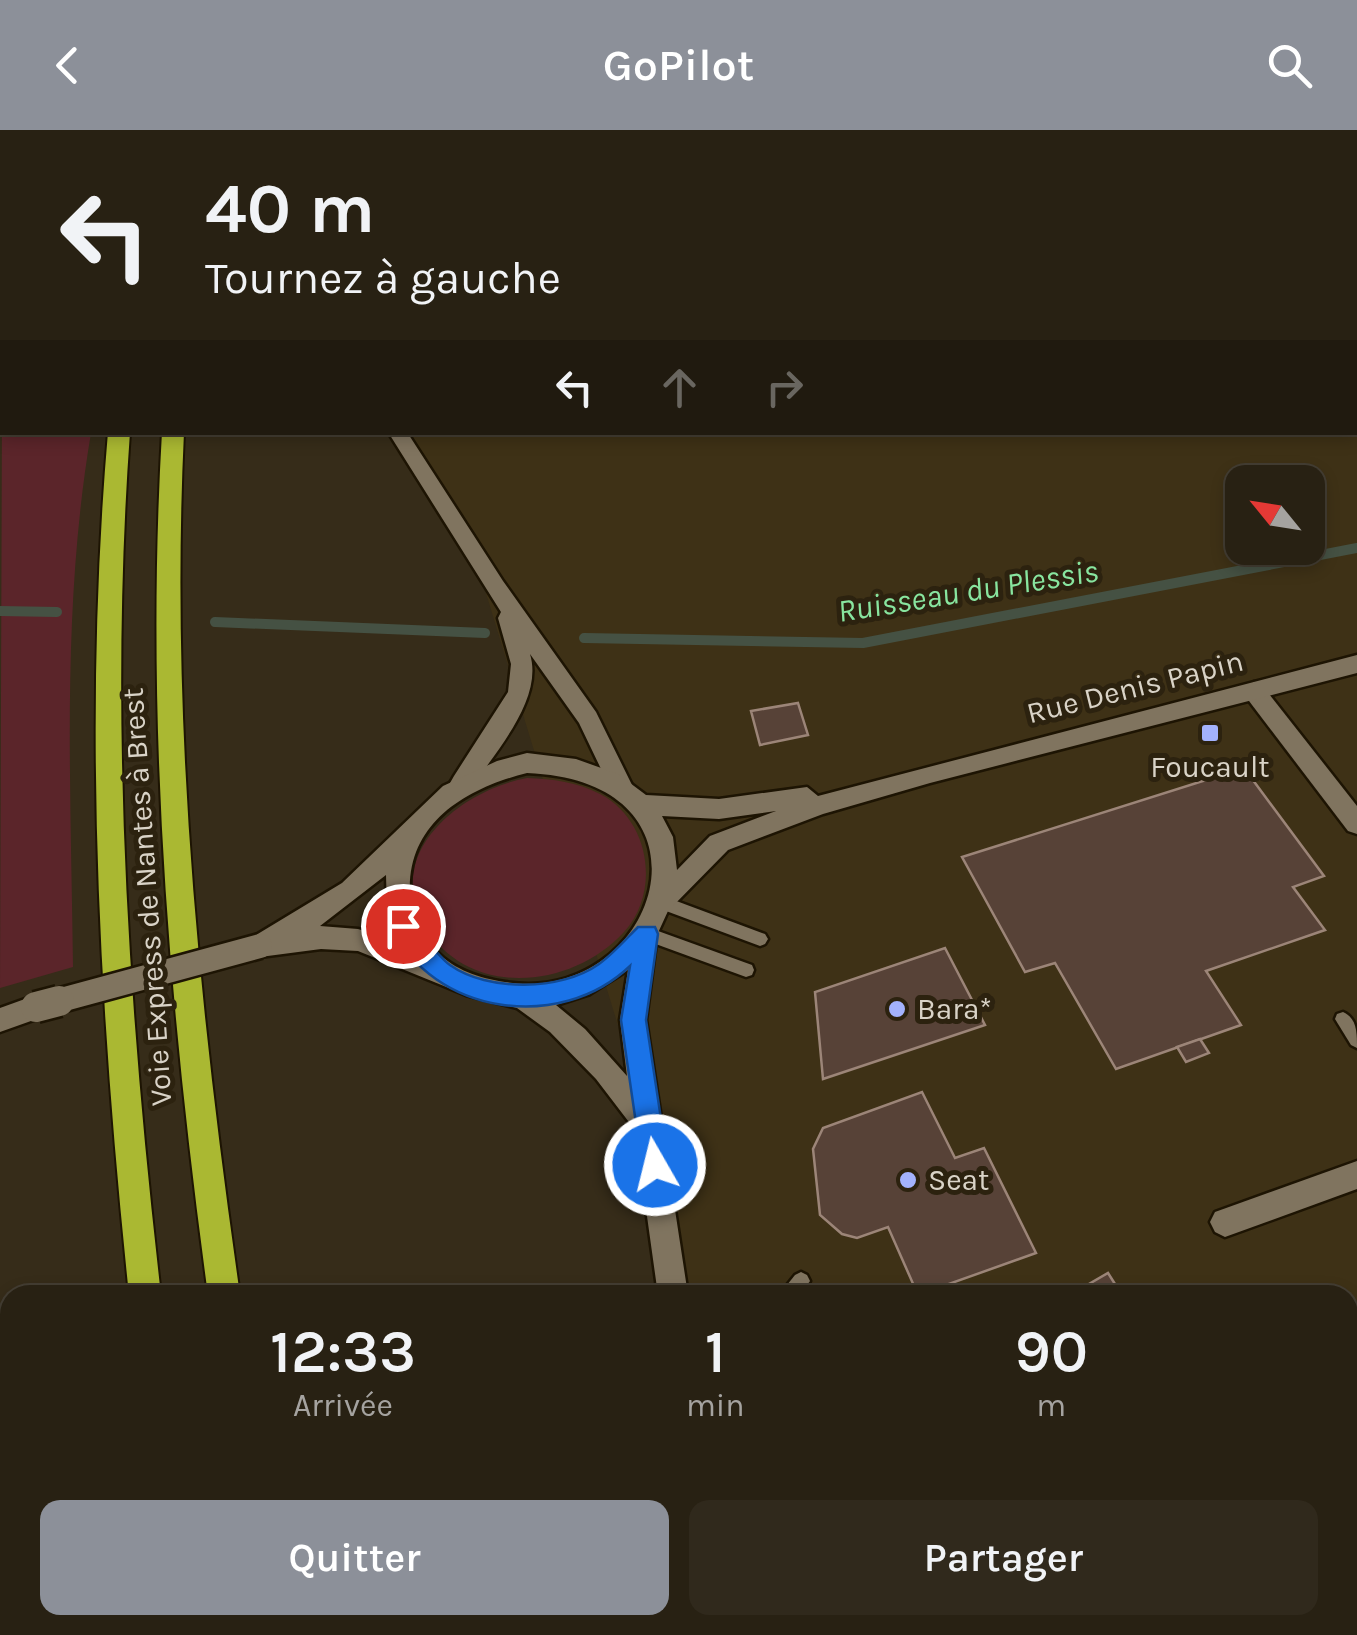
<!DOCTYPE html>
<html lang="fr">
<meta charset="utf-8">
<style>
:root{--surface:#282113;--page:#30291c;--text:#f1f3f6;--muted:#a5a3a0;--line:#443e33;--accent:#8c9099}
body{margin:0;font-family:Karla,sans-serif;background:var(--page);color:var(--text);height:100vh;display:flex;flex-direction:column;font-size:38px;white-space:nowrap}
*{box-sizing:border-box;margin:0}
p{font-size:32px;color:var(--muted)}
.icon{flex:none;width:55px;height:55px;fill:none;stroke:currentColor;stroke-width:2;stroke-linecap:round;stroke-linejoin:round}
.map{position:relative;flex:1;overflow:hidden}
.side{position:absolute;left:0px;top:1155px;width:1358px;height:350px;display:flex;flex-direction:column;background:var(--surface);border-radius:30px 30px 0 0;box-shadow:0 5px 15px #0003,0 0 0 2px var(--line)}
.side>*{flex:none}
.top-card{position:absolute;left:0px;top:0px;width:1358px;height:305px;box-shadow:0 5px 15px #0003,0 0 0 2px var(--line);background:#282113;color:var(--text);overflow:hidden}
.needle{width:65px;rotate:300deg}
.tools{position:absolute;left:1225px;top:335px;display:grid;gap:20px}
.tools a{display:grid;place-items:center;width:100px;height:100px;border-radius:20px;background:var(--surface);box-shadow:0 5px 15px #0003,0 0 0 2px var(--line);font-size:50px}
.pin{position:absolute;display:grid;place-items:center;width:85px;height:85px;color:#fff;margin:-42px;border:5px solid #fff;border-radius:50%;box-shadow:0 2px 10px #0007}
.me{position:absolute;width:110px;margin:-55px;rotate:352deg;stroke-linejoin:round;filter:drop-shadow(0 0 8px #0008)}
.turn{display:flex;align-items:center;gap:35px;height:210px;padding:0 40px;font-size:45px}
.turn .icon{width:130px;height:130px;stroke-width:2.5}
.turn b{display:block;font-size:70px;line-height:85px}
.lanes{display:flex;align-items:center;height:95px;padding:0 40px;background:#0003;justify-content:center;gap:50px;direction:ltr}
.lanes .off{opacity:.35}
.eta{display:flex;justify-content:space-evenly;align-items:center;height:170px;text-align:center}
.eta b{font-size:60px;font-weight:600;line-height:70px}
.cta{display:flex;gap:20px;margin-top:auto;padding:20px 40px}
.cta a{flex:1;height:115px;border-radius:20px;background:var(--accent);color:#fff;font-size:40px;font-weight:600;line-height:115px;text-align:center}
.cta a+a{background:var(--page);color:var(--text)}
header{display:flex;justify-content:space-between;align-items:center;height:130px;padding:0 40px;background:var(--accent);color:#fff;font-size:45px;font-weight:600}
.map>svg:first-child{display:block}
.built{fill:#3e3116;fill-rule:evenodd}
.green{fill:#5b252a}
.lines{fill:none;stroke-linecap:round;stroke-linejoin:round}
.stream{stroke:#455143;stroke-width:10}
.building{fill:#574237;stroke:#9c8578;stroke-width:2.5}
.service-casing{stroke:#1d1403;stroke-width:5}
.minor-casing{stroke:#1d1403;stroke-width:5}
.tertiary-casing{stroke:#1d1403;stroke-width:5}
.secondary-casing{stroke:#1d1403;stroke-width:5}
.trunk-casing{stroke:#1d1403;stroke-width:4}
.service{fill:#80745f;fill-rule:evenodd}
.minor{fill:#80745f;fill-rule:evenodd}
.tertiary{fill:#80745f;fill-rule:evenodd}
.secondary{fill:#80745f;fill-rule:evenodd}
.trunk{fill:#aab832;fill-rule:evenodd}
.secondary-bridge-far1-casing{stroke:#1d1403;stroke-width:29;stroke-linecap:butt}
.secondary-bridge-casing{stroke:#1d1403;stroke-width:35;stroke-linecap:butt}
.secondary-bridge-far1{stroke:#80745f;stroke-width:24}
.secondary-bridge{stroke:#80745f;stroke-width:30}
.route{fill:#1a73e8;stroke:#114b97;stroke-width:2.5}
.poi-dot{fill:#a3b2fd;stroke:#2c220f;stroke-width:4}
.labels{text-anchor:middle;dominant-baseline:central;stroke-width:10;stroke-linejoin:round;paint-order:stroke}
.street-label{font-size:30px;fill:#d9d3c7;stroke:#2c220f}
.poi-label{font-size:30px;fill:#d9d3c7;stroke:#2c220f;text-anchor:start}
.water-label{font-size:32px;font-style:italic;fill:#88e59f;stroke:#2c220f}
</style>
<header><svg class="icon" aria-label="back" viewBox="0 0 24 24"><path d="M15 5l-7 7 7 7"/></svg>GoPilot<svg class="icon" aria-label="search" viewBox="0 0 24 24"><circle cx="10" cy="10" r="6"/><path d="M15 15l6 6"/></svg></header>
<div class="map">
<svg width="1357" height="1505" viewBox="0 0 1357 1505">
<rect width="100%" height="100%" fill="#362c19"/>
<path class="built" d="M298,0h1059v1505h-678v-10h669v-330h-675l-24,-168 -175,-573 -77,-121 958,-1v-300zM1242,352h66v66h-66z"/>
<g class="green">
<path d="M2,275v27l89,1c-30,176 -20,356 -18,534l-73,21z"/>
<path d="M527,648c26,1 50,4 73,16 50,26 61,97 24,138 -51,56 -153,68 -198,-4 -46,-74 35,-138 101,-150z"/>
</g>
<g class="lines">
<g class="stream">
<path d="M0,481l57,1"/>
<path d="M215,492l270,11"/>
<path d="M584,508l279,5 494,-95"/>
</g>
</g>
<g class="building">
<path d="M798,573l10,32 -48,10 -9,-34z"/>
<path d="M1244,638l80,108 -31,11 32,43 -119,41 35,54 -125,44 -61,-106 -30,9 -63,-115z"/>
<path d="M945,818l40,77 -162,54 -8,-87z"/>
<path d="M1200,909l9,14 -23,9 -9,-15z"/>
<path d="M922,962l33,66 29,-10 52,105 -118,42 -30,-68 -31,11 -15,-4 -22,-19 -7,-66 10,-21z"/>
<path d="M1108,1143l14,22h-52z"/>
<path d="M926,1495h315l6,10h-316z"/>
</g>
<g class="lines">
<g class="service-casing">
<g id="service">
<path d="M66,0h10l-2,2h-9z"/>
<rect x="0" y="52" width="2" height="6"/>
<rect x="0" y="148" width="2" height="6"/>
<path d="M663,766l102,38 3,5 -3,5 -5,2 -102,-38 -3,-5 3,-5z"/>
<path d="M647,797l105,38 2,5 -2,5 -6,2 -104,-38 -3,-5 3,-5z"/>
<path d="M1343,882c14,6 14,21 14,36l-6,-3 -16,-26 2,-5z"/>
<path d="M801,1142l6,3 3,6 -10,14h-21l16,-20z"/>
<path d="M670,1495h59l-3,7 -7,3h-47z"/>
<path d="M800,1495h21l4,10h-21z"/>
</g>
</g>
<g class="minor-casing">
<g id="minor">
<rect x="1271" y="0" width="16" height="2"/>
<path d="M1254,552l8,3 95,121v28l-9,-3 -102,-134 -3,-6z"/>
<path d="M1357,1031v28l-132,48 -10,-5 -5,-10 5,-10z"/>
</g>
</g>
<g class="tertiary-casing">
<path id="tertiary" d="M388,302h19l96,149 93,131 37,75 -4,7h-16l-34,-71 -49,-69c14,46 -36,99 -60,136h-16l-4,-7 4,-7 54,-84 3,-28 -13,-46 3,-6z"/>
</g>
<g class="secondary-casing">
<g id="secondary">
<path d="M1357,525v18l-427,110 -107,31 -95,36 -60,61 -11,24 -11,85 42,275h-30l-23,-165 -39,-51 -46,-47 -33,-24 -51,-13 -108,-44 -37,-2 -61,8 -9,-3 -4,-8 4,-8 91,-55 101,-97 54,-25 30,-8 49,6 42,15 28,21 73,4 88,-12 11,9zM527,643c203,8 131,233 -22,209 -26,-4 -50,-12 -68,-30 -17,-18 -26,-37 -27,-61 -2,-69 57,-103 117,-118zM776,681l-66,25 -33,34 -4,-33 -11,-21 57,3zM386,745l1,35 13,32 -42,-13 -38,-3zM628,840l-8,50 7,56 -42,-47 -29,-24 34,-11z"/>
<path d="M36,865l9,3 4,9 -4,9 -45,16v-24z"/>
<rect x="662" y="1495" width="34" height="10"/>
</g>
</g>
<g class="trunk-casing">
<g id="trunk">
<path d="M108,302h22c-21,290 -2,575 31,863h-32c-30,-288 -46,-573 -21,-863z"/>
<path d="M162,302h22c-14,291 15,576 56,863h-32c-39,-288 -63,-572 -46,-863z"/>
<path d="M164,1495h38l1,10h-38z"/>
<path d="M251,1495h38l2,10h-38z"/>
</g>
</g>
<use href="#service" class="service"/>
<use href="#minor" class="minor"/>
<use href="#tertiary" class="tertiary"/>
<use href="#secondary" class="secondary"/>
<use href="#trunk" class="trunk"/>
<g class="secondary-bridge-far1-casing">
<path id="secondary-bridge-far1" d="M50,873l210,-57"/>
</g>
<g class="secondary-bridge-casing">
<path id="secondary-bridge" d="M36,877l23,-6"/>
</g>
<use href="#secondary-bridge-far1" class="secondary-bridge-far1"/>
<use href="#secondary-bridge" class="secondary-bridge"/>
</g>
<path class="route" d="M403,786c15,6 30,37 47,49 38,27 111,26 149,-1 14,-10 27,-25 39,-37h17l3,7 -12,86 22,145 -4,9 -9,4 -9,-4 -4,-9 -21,-145 9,-54c-70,67 -197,49 -239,-40z"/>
<g class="poi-dot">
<rect x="1200" y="593" width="20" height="20" rx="5"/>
<circle cx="897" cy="879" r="10"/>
<circle cx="908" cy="1050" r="10"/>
</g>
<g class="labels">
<g class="street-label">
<text transform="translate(1135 557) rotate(-14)">Rue Denis Papin</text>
<text transform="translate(147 767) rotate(-94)">Voie Express de Nantes à Brest</text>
</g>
<g class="poi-label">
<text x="1210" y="637" text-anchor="middle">Foucault</text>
<text x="917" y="879">Bara*</text>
<text x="928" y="1050">Seat</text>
</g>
<g class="water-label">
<text transform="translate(968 461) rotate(-9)">Ruisseau du Plessis</text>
</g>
</g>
</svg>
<div class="tools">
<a><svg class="needle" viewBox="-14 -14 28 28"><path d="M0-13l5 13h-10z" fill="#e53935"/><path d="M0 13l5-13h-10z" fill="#a5a3a0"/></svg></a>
</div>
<div class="pin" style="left:403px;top:796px;background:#d93025"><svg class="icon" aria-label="arrive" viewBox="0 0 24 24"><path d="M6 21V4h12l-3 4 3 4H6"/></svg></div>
<svg class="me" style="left:655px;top:1035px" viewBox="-20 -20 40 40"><circle r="17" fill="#1a73e8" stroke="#fff" stroke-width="3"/><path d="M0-11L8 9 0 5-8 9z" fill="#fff"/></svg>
<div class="top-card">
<div class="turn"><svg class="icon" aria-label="left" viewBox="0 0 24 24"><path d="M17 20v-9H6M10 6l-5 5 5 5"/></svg><div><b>40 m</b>Tournez à gauche</div></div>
<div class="lanes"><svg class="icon" aria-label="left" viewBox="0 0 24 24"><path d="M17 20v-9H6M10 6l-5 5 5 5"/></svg><svg class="icon off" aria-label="ahead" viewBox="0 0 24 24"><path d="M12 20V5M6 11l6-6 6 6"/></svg><svg class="icon off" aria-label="right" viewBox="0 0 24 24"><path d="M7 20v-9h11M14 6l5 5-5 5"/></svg></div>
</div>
<section class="side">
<div class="eta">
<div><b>12:33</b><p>Arrivée</p></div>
<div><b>1</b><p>min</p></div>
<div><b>90</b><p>m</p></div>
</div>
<div class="cta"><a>Quitter</a><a>Partager</a></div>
</section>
</div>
